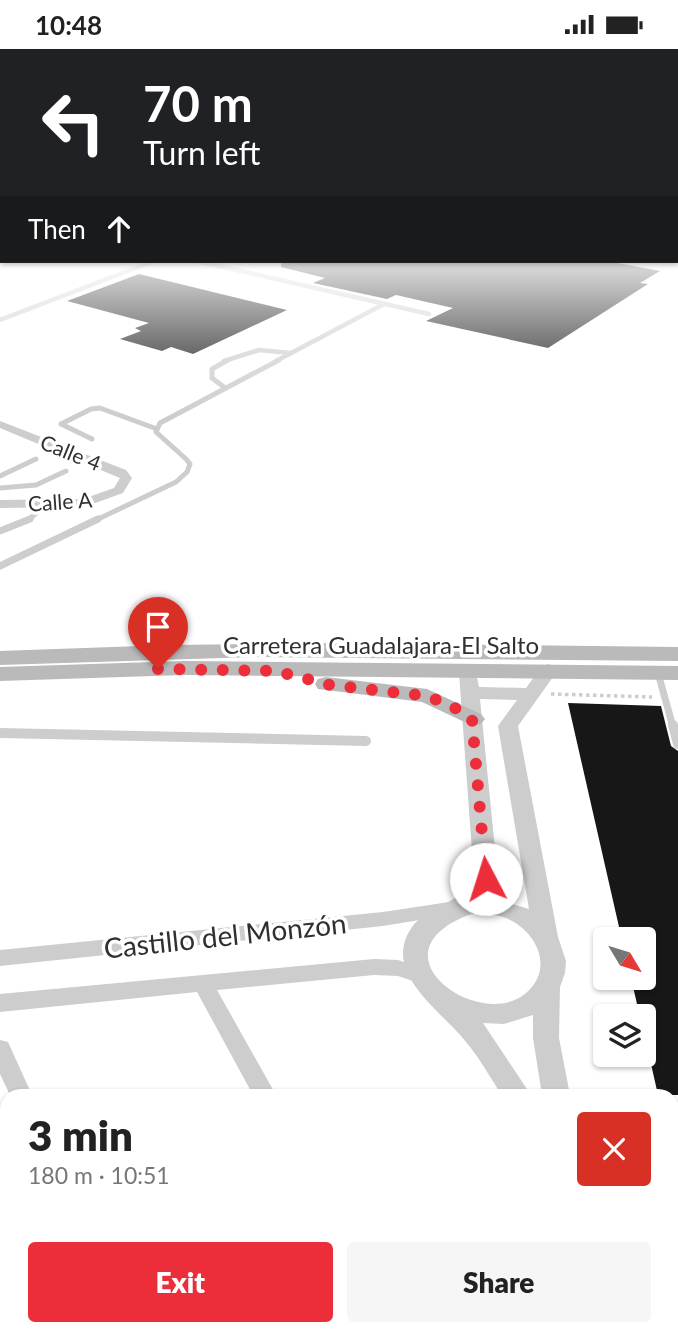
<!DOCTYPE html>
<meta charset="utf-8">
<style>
:root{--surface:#fff;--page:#f6f6f6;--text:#222;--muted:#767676;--accent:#ec2d3a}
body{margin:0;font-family:Lato,sans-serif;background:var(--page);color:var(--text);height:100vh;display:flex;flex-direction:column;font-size:26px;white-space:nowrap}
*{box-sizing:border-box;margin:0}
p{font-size:23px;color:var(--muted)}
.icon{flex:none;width:38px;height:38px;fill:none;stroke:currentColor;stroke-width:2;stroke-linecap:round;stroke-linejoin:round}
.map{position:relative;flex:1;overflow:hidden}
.sheet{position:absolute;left:0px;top:1040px;width:679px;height:247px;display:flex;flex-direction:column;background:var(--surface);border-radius:21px 21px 0 0;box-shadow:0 2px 5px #0004}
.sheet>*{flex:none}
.guide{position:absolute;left:0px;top:0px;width:679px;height:214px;box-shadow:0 2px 5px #0004;background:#202124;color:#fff;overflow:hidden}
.needle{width:46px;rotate:128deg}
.controls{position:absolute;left:593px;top:878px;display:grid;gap:14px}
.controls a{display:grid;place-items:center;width:63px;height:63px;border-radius:7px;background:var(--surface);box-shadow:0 2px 5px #0004;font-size:35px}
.pin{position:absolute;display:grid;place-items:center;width:60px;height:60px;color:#fff;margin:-72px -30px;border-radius:50% 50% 50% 0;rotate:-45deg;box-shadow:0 0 7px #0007}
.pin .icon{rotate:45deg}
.me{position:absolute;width:77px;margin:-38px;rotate:355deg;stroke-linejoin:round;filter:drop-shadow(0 0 5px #0008)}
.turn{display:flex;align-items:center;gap:24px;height:147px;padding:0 28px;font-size:32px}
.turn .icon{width:91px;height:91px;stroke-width:2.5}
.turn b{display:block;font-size:49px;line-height:60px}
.then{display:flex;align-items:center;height:66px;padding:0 28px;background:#0003;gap:14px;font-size:26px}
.round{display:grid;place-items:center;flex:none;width:74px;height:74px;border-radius:7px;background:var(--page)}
.overview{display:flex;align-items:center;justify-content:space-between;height:119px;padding:0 28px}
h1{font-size:42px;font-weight:800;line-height:52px}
.button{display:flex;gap:14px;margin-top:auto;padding:14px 28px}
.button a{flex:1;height:80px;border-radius:7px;background:var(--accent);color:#fff;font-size:28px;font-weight:800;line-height:80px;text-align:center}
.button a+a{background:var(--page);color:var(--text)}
.status{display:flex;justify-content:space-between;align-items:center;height:49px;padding:0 35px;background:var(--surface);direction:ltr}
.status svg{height:19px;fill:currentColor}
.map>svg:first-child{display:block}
.building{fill:#171717}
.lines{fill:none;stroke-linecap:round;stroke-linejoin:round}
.path{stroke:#cdcdcd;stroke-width:3.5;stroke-dasharray:3.5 3.5;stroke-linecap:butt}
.service-far3{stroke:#cdcdcd;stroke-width:4.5}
.service-far2{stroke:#cdcdcd;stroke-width:5}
.service-far1{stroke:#cdcdcd;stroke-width:7}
.service{stroke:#cdcdcd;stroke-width:10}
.minor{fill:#cdcdcd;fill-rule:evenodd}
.tertiary{fill:#cdcdcd;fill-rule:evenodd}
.secondary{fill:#bababa;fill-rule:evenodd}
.route{stroke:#ec2d3a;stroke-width:12;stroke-dasharray:0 21.6}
.labels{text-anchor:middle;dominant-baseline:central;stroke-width:7;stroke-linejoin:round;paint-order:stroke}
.far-street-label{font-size:21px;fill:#303030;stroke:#fff}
.street-label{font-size:24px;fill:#303030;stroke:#fff}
.near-street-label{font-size:28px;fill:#303030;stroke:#fff}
</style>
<div class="status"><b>10:48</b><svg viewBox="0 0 49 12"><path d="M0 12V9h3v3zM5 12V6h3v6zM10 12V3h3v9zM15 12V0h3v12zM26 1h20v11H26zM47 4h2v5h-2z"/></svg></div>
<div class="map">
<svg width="678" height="1286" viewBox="0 0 678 1286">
<rect width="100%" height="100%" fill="#fff"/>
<g class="building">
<path d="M281,212h326l53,10 -20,12 8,1 -100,64 -122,-27 27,-13 -57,-13 -9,4 -74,-16 12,-5 -44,-11z"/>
<path d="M139,225l148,36 -94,44 -22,-7 -9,4 -42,-12 21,-8 -6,-3 14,-5 -82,-22z"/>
<path d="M568,654l93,3 10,40 7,5v344h-20l-14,-62v-16h-4l-9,-39h13v-38h-22z"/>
</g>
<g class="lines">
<path class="path" d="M551,645l101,3"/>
<g class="service-far3">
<path d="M197,212l232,53"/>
<path d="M0,271l154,-59"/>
<path d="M224,312l35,-11 32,3"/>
<path d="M276,312l108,-57"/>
</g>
<g class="service-far2">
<path d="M224,338l-12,-9v-9l16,-9"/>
<path d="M92,390l-31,-15 30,-15 9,-1 57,21"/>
<path d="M0,427l36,-17"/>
<path d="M0,439l36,-3 30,-14"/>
<path d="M27,472l20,-17"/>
<path d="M94,472l82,-39 11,-10 3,-8 -4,-5 -30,-27 4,-9 119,-63"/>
</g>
<g class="service-far1">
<path d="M0,482l30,-12"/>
<path d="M0,517l98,-47"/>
<path d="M658,624l15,54"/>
</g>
<g class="service">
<path d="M673,676l5,19"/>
<path d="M0,684l366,8"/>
</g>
<g class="minor">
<path d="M0,372l126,49 6,8 -9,15 -39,14 -84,1v-8l83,-1 31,-11 6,-10 -120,-50z"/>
<path d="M449,853l7,2 3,5 -3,5 -73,12 -383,40v-16l383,-38z"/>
<path d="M374,910l24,1 28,9 3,6 -3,6 -7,2 -21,-7 -24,-1 -157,15 59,105h-23l-56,-103 -197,20v-18z"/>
<path d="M0,991l8,2 24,53h-22l-10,-21z"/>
<path d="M54,1279h27l-1,7h-28z"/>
<rect x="293" y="1279" width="28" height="7"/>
</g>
<g class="tertiary">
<path d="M549,615l9,6 -40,56 40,211 8,24 -1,12 -5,14 -1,51 11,57h-28l-9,-57v-23l-29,9 -21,-1 48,72h-29c-12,-17 -22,-37 -36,-53 -24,-31 -86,-69 -54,-115 16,-22 49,-23 62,-48l-15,-206 9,-6 7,2 4,18 47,1 16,-22zM480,650l37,1 -19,26 31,183 -41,-12 10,-18zM471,865c11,0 22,0 32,3 32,11 53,50 23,76 -46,40 -160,-40 -55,-79z"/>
<path d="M540,1279h34l1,7h-34z"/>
<path d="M581,1279h34l1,7h-34z"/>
</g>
<g class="secondary">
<path d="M339,594l339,4v14l-424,-4 -254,8v-14l169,-6z"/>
<path d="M184,612l494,5v14l-494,-5 -184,6v-14z"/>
<path d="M326,628l101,12 54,25 4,5 -4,5 -8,2 -51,-24 -104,-13 -3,-5 3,-5z"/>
</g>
</g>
<linearGradient id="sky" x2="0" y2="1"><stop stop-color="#9bc5ea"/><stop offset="0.51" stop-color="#fff"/><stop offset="1" stop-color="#fff" stop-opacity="0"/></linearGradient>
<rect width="678" height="368" fill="url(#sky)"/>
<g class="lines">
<path class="route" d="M158,620l118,2 54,14 97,11 25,10 20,13 14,160"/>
</g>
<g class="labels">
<g class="far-street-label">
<text transform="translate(71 403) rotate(22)">Calle 4</text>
<text transform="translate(60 452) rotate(-4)">Calle A</text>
</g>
<g class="street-label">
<text x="381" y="595">Carretera Guadalajara-El Salto</text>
</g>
<g class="near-street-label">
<text transform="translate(225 886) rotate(-6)">Castillo del Monzón</text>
</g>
</g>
</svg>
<div class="controls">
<a><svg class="needle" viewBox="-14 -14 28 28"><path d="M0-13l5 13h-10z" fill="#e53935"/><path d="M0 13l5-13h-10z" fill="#767676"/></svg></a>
<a><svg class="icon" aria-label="layers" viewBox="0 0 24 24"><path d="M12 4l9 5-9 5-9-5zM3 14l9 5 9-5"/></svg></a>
</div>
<div class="pin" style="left:158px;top:620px;background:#d93025"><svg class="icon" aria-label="arrive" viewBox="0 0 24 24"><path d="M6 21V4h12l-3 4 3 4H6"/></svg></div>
<svg class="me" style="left:486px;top:830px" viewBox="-20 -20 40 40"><circle r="19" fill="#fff"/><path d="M0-13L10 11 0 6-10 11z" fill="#ec2d3a"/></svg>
<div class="guide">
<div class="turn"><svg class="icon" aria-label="left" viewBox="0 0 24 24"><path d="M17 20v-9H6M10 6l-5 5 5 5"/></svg><div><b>70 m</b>Turn left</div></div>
<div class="then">Then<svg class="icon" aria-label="ahead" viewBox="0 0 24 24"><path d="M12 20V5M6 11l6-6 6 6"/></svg></div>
</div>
<section class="sheet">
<div class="overview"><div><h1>3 min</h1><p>180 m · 10:51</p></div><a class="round" style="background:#d93025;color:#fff"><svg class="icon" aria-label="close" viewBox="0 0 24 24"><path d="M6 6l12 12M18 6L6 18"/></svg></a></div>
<div class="button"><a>Exit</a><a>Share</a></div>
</section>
</div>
